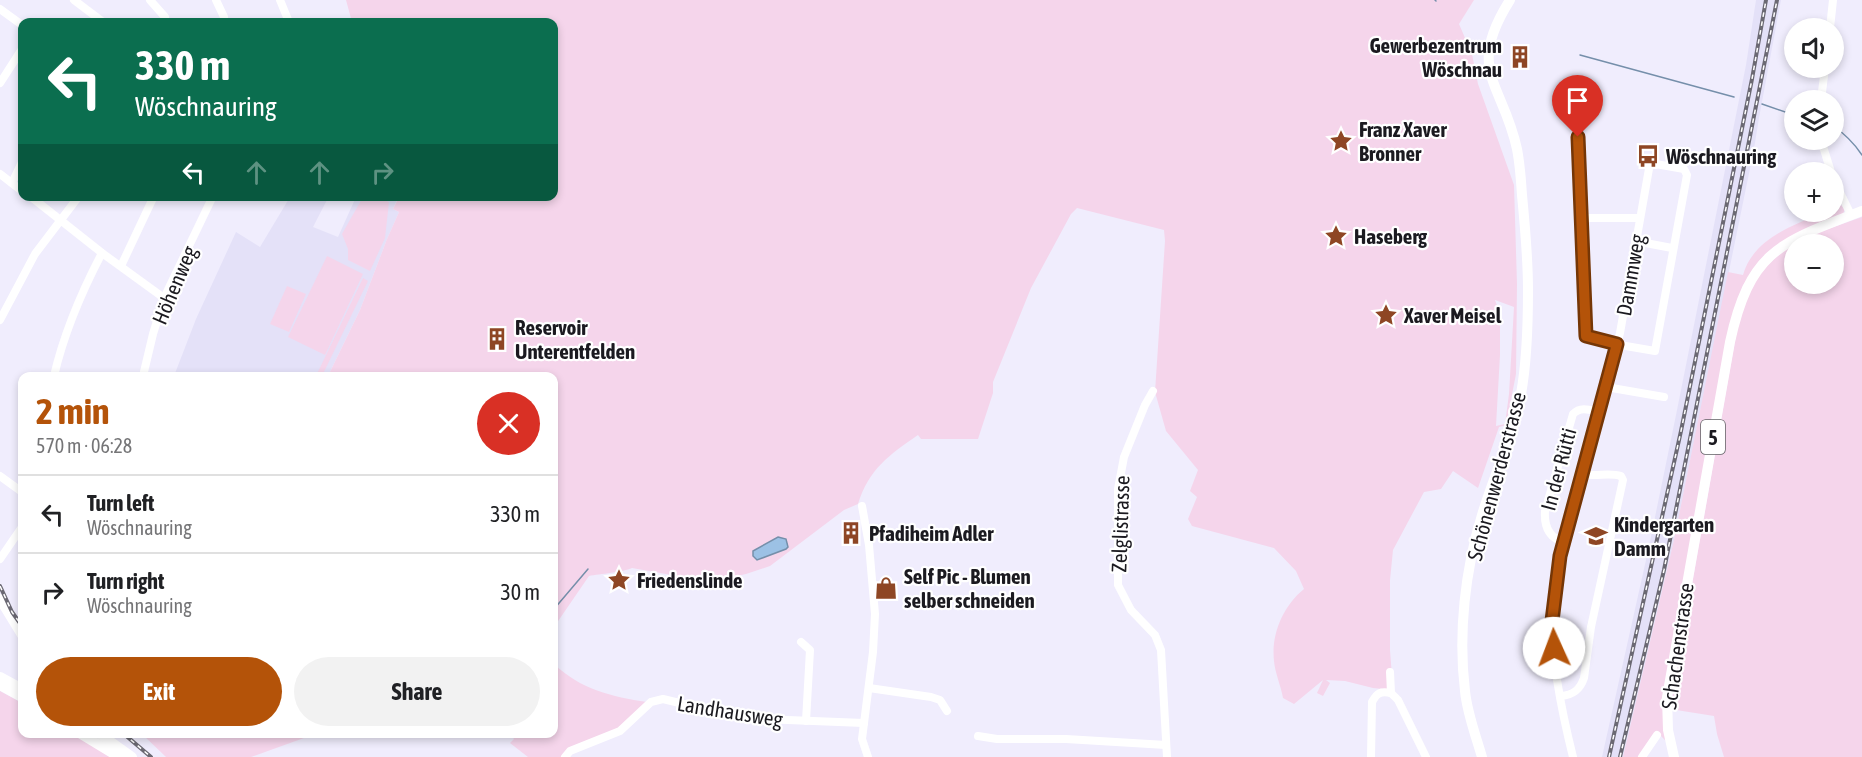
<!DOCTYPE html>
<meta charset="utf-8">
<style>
:root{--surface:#fff;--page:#f2f2f2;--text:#202124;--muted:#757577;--line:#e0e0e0;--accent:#b45309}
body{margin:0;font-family:"Asap Condensed",sans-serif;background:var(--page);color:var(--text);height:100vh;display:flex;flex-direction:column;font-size:22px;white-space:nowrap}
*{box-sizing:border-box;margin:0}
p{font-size:20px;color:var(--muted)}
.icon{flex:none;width:33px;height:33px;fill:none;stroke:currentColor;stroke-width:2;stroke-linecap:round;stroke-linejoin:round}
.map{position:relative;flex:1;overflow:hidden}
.sheet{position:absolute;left:18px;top:372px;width:540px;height:366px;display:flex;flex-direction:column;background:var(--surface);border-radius:12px;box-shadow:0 3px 9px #0003}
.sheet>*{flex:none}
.banner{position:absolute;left:18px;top:18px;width:540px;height:183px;border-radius:12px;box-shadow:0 3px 9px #0003;background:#0b6e4f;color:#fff;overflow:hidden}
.fabs{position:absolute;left:1784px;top:18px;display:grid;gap:12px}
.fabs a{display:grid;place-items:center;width:60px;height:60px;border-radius:50%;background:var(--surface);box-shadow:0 3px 9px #0003;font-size:30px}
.pin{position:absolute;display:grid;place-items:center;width:51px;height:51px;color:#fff;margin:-62px -26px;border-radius:50% 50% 50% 0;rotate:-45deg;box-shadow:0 0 6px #0007}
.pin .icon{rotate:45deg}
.me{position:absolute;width:66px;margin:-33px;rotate:358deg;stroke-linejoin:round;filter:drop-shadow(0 0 4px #0008)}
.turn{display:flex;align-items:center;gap:21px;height:126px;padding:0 18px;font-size:27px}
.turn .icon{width:78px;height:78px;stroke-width:2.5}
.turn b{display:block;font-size:42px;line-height:51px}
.lanes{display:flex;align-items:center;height:57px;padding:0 18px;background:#0003;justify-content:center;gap:30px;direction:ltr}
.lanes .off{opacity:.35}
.round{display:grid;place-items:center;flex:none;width:63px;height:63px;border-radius:32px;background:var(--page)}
.head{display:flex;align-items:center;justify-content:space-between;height:102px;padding:0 18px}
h1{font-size:36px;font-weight:700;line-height:45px;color:var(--accent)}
.action{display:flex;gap:12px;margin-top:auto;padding:12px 18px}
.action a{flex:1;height:69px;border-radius:36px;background:var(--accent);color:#fff;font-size:24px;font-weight:700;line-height:69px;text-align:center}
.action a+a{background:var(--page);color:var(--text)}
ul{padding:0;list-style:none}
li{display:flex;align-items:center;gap:18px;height:78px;padding:0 18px;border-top:2px solid var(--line)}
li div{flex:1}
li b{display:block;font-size:22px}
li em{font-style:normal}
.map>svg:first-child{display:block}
.built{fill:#e4e1f8}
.green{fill:#f5d5eb;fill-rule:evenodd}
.water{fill:#9cc1e5;stroke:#758faa;stroke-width:1.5}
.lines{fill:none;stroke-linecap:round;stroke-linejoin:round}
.stream{stroke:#758faa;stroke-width:1.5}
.minor{stroke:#fff;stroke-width:8}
.major{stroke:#fff;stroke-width:10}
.rail-casing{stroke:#6b6973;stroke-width:4}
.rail{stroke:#fff;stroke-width:1.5;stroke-dasharray:4.5;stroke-linecap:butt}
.route-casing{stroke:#753606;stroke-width:15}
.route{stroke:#b45309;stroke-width:10}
.labels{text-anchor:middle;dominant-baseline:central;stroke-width:4.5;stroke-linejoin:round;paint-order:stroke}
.shield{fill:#fff;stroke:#5f5f63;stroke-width:1.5}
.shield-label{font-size:20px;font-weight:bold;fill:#1b1a20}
.poi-label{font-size:21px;font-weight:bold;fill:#1b1a20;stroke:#fff;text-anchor:start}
.street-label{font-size:21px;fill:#1b1a20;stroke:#fff}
</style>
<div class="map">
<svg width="1862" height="757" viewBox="0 0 1862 757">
<rect width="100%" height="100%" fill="#f0edfd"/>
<g class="built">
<path d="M1756,0h25l-22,118 -5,31 -80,391 -51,217h-21l46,-206 28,-136 70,-350z"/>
<path d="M329,196l-16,31 25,10 18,-40h33l8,3 -4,9 6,3 -12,27 -27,71 -32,66h-154l22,-57 40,-87 24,15 30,-50z"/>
</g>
<g class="green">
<path d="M346,0h1128l-15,24 13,30 6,30 36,101 3,99 -1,90 -10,51 -7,2 -21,61 -25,-17 -12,18 -17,3 -31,58 -3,30v70l3,40 -20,-2 -28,-7 -19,-1 4,3 -7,13 -6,-3 6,-13 -29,24 -11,-6c-2,-12 -8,-25 -9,-37 -3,-27 9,-55 30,-72l-8,-18 -22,-23 -82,-22 -4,-7 9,-22 -7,-6 8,-21 -32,-39 -11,-39 10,-151 -1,-11 -87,-22 -6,6 -40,74 -38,94v11l-15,46h-57l-3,-4c-29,20 -49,34 -60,69l-14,6 -74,56 -24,8 -35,8 -79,-14c-9,4 -32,6 -43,8l-35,51v-251h-226l32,-66 27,-71 12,-27 -6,-3 6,-12 155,-1v-174h-202zM1495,300l19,7 -5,87 -4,30 -9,2 4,-71v-41z"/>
<path d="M363,197h13l13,5 -4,36 -15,33 -22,-11v-11l-6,-15z"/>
<path d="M1841,205l4,4 -2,5 -33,13 -67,58 -76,387v70l-9,-9 -18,24h-17l51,-217 54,-268 15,3c10,-36 50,-50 82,-63h8v-4z"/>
<path d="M1862,217v540h-138l-7,-23 -3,-18 -44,-7 68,-385 7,-27 15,-25 34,-31zM1794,244h39v40h-39z"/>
<path d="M327,256l36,18 -38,81 -37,-18z"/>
<path d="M363,278l5,3 -46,95h-6z"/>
<path d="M287,286l19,8 -17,38 -19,-8z"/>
<path d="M554,664c26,25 58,33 93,38l-22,24 -64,31h-33l-18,-14 4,-4 -4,-5h44z"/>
<path d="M0,691l22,12v31h52l37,23h-111z"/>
<path d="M142,734h173l-64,23h-85z"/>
</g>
<path class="water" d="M778,537l8,2 2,8 -2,2 -29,11 -4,-4v-5z"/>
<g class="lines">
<g class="stream">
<path d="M1435,0l1,1"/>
<path d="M1580,55l154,42"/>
<path d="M1762,104l32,11"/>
<path d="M1833,126c12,8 21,17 29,29"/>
<path d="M554,609l34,-40"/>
</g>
<g class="minor">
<path d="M74,0l29,22"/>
<path d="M150,0l15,17v5"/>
<path d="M216,0l8,17v5"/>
<path d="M280,0l9,22"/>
<path d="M0,9l22,16"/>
<path d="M1830,28l3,-28"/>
<path d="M0,83l22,-34"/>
<path d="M1821,100l4,-32"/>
<path d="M1821,140l10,32"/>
<path d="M0,174l22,17"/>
<path d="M1833,178l18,37"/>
<path d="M12,183l10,-21"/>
<path d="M30,196l72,57 62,45"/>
<path d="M1580,218h60"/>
<path d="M1635,241l37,7"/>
<path d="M121,266l33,-70"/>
<path d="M0,320l35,-66 44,-58"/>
<path d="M54,376c10,-43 27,-83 48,-123"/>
<path d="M143,376l10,-42 11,-36 49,-102"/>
<path d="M1606,387l58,10"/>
<path d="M1153,391l-8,14 -21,52 -6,32v96l13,25 24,25 6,15 6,107"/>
<path d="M0,476l22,16"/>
<path d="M862,506l7,39 6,69 -2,38 -11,87 6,18"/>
<path d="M1564,542c-15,-4 -20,-16 -19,-31l28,-97c8,-8 17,-4 26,-2"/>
<path d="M0,559l22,-32"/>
<path d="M801,642l9,8 -4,71"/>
<path d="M1390,672l1,21"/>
<path d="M869,688l62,9 9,3 7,11"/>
<path d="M1391,693l7,7 28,57"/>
<path d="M1561,696c12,-1 19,-6 23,-18l7,-51 32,-147 -2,-4c-12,-4 -25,1 -38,-2"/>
<path d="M978,736l19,3h69l100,6"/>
<path d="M565,757l5,-6 50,-20 31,-29 12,-3 66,16 30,4 105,4"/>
<path d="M1371,757l1,-55c5,-9 8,-11 19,-9"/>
<path d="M1573,757c-10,-40 -21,-94 -21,-135 1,-51 18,-99 31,-148 12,-47 25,-94 37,-141l30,-170 34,6 3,6 -32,176 -35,-6 -3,-1 -31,-8 -2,-8 -6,-191 -3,-9"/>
<path d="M1642,757l15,-22"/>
</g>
<g class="major">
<path d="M0,599l22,36"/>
<path d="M0,677l22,12"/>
<path d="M0,685l22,12"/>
<path d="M81,734l38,23"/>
<path d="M100,734l32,23"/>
<path d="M1482,757c-6,-21 -15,-44 -17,-66 -7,-57 0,-121 17,-176 12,-40 31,-79 39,-121 6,-33 7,-70 7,-104 0,-32 -3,-64 -6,-95 -1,-15 -2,-31 -5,-46 -14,-66 -52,-78 -7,-149"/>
<path d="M1674,757l-6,-27 -1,-33 63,-355c20,-92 51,-100 132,-131"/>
</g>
<g class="rail-casing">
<g id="rail">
<path d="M0,586l12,26 10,14"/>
<path d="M124,734l27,23"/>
<path d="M1609,757l72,-326 71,-352 14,-79"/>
<path d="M1620,757l44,-187 113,-570"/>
</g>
</g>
<use href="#rail" class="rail"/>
</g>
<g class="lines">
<g class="route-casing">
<path id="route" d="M1554,648l-2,-27 8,-65 57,-212 -31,-8 -8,-199"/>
</g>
<use href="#route" class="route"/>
</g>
<defs>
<g id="building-bare" transform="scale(1.8)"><path d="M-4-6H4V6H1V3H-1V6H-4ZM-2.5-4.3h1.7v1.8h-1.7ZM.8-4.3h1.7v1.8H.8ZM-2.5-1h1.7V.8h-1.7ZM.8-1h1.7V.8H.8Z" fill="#8e4624" stroke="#fff" stroke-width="2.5" paint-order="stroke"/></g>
<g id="sight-bare" transform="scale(1.8)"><path d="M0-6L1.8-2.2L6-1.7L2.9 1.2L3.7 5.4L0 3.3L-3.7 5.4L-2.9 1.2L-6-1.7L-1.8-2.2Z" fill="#8e4624" stroke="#fff" stroke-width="2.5" paint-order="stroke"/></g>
<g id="bus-bare" transform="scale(1.8)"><path d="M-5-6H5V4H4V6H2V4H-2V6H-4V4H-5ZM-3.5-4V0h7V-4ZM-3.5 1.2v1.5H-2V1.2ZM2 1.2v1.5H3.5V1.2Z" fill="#8e4624" stroke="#fff" stroke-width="2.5" paint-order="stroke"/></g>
<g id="school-bare" transform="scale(1.8)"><path d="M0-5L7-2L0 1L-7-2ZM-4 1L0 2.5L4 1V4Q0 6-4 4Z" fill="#8e4624" stroke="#fff" stroke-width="2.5" paint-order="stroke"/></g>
<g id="shop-bare" transform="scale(1.8)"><path d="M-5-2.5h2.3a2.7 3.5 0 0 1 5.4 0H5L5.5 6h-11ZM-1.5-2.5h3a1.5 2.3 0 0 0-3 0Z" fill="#8e4624" stroke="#fff" stroke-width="2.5" paint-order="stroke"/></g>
</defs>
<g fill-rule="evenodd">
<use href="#building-bare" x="1520" y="57"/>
<use href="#sight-bare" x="1341" y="141"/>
<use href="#bus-bare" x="1648" y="156"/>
<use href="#sight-bare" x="1336" y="236"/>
<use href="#sight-bare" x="1386" y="315"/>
<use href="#building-bare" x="497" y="339"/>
<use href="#building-bare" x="851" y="533"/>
<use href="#school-bare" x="1596" y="536"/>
<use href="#sight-bare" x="619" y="580"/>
<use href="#shop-bare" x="886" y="588"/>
</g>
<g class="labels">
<rect class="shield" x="1701" y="420" width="24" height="34" rx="4.5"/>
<g class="shield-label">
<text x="1713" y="437">5</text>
</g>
<g class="poi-label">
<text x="1502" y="45" text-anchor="end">Gewerbezentrum<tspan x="1502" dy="24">Wöschnau</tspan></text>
<text x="1359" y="129">Franz Xaver<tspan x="1359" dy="24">Bronner</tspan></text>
<text x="1666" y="156">Wöschnauring</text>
<text x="1354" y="236">Haseberg</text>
<text x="1404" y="315">Xaver Meisel</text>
<text x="515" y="327">Reservoir<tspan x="515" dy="24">Unterentfelden</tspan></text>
<text x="1614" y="524">Kindergarten<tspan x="1614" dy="24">Damm</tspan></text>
<text x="869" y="533">Pfadiheim Adler</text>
<text x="904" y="576">Self Pic - Blumen<tspan x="904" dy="24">selber schneiden</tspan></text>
<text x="637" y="580">Friedenslinde</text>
</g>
<g class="street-label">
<text transform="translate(1630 275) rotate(-80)">Dammweg</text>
<text transform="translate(174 285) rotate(-67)">Höhenweg</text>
<text transform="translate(1558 469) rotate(-75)">In der Rütti</text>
<text transform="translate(1496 476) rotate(-75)">Schönenwerderstrasse</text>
<text transform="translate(1120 524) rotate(-88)">Zelglistrasse</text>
<text transform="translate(1677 646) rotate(-82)">Schachenstrasse</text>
<text transform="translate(730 711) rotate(9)">Landhausweg</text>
</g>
</g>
</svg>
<div class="fabs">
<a><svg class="icon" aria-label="sound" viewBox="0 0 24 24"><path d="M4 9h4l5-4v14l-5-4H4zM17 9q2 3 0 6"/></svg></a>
<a><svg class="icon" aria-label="layers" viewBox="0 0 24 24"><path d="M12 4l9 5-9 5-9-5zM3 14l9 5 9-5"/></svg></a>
<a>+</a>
<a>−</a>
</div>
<div class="pin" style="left:1578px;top:137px;background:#d93025"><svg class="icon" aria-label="arrive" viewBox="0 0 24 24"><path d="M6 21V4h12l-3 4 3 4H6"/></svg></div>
<svg class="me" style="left:1554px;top:648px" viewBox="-20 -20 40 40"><circle r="19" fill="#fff"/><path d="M0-13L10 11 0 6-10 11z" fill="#b45309"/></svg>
<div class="banner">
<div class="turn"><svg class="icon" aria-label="left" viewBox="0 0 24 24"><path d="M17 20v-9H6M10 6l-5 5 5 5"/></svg><div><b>330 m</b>Wöschnauring</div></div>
<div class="lanes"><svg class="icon" aria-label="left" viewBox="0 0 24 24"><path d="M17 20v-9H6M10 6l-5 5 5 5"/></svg><svg class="icon off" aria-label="ahead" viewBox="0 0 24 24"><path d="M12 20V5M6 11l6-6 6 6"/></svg><svg class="icon off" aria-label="ahead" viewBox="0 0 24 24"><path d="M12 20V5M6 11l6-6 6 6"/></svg><svg class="icon off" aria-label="right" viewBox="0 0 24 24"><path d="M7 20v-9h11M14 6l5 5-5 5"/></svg></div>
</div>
<section class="sheet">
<div class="head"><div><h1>2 min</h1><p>570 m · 06:28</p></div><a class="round" style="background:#d93025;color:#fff"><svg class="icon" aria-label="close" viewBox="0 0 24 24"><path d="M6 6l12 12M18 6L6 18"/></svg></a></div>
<ul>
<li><svg class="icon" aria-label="left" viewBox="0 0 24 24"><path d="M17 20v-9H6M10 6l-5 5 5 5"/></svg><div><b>Turn left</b><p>Wöschnauring</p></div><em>330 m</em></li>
<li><svg class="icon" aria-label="right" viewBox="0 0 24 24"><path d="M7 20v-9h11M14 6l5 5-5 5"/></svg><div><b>Turn right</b><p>Wöschnauring</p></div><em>30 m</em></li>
</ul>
<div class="action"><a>Exit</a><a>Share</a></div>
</section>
</div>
